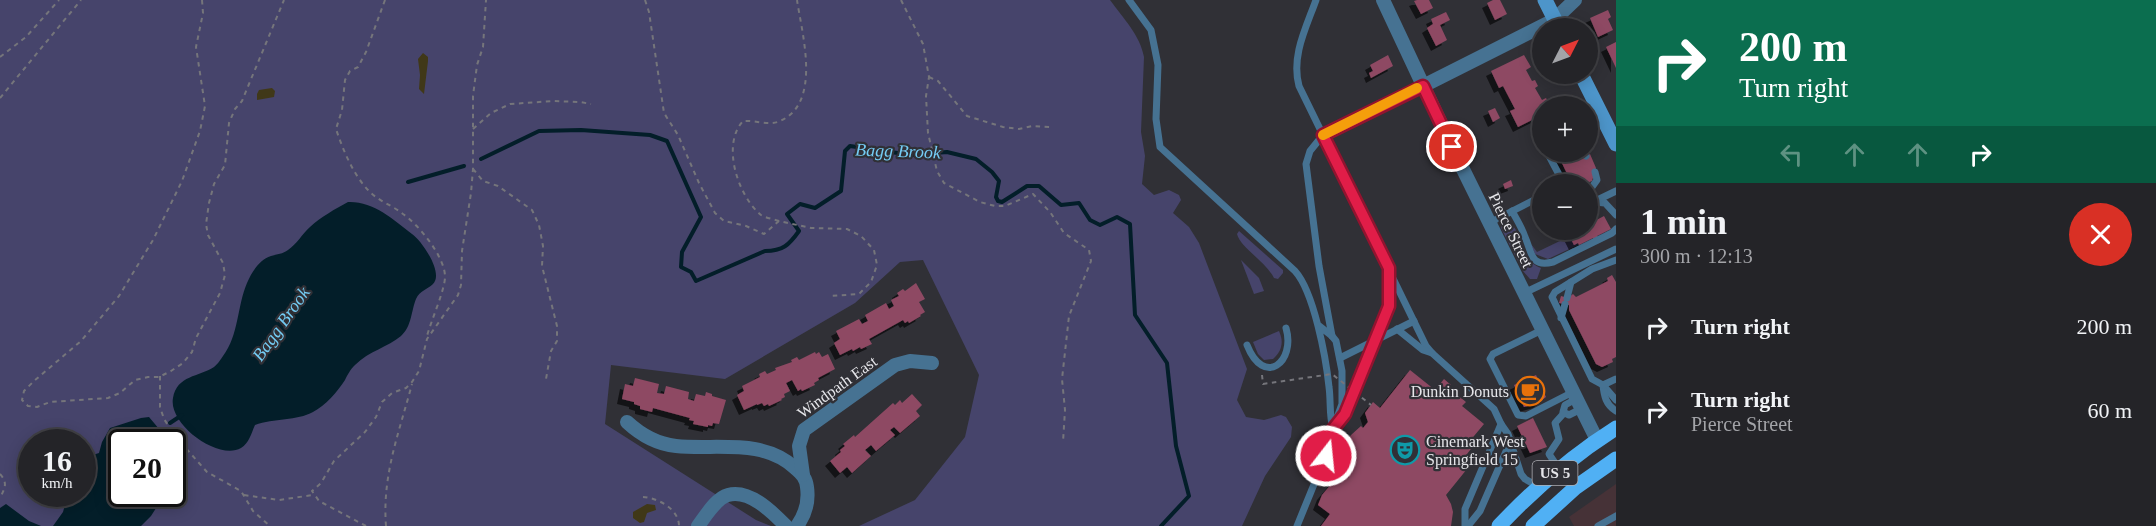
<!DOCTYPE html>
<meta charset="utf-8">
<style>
:root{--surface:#242428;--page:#2c2c30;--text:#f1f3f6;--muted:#a3a4a8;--line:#414145}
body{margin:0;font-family:"Times New Roman",serif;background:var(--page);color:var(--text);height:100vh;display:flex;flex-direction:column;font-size:22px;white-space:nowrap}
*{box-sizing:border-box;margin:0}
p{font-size:20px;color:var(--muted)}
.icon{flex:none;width:33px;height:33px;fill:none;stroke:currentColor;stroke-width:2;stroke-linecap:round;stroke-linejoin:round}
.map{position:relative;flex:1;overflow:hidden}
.drawer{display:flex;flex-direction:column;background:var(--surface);width:540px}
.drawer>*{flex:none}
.top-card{background:#0b6e4f;color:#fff;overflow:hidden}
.needle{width:39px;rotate:48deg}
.buttons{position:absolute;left:1532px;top:18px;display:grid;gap:12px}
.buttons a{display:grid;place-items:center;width:66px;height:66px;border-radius:50%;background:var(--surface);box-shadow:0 3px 15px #0003,0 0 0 2px var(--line);font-size:30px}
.speed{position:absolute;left:18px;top:429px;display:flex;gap:12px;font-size:30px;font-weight:700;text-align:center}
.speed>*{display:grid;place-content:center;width:78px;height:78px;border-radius:50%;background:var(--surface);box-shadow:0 3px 15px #0003,0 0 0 2px var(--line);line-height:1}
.speed small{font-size:15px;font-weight:400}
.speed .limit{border:3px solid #111;border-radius:9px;background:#fff;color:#111}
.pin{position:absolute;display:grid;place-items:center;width:51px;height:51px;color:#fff;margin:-26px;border:3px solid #fff;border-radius:50%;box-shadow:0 2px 6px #0007}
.me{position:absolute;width:66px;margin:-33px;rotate:16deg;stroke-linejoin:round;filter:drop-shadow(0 0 4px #0008)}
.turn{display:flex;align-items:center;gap:21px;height:126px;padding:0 24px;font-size:27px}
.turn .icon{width:78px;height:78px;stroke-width:2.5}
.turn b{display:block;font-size:42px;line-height:51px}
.lanes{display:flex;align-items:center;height:57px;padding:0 24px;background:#0003;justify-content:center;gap:30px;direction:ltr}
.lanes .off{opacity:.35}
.round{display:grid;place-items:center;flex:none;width:63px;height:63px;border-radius:32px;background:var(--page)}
.headline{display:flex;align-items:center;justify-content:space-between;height:102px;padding:0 24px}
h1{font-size:36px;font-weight:700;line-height:45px}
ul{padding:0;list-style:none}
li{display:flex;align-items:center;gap:18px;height:84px;padding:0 24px}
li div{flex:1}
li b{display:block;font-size:22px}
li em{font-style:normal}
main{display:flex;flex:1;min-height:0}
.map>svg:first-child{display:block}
.commercial{fill:#463237}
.green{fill:#46446b;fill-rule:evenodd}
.sand{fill:#403818}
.water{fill:#031e29}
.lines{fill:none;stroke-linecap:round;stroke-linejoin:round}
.stream{stroke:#031e29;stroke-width:4}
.building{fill:#8e4963;filter:url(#shadow)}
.path{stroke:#75757b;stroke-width:2;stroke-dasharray:4.5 4.5;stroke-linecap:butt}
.service{stroke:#467292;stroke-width:7}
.minor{stroke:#467292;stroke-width:14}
.secondary{stroke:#4d95ca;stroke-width:15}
.primary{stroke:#50b0f4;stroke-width:15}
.path-bridge{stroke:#75757b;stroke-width:2;stroke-dasharray:4.5 4.5;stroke-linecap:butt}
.route-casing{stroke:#92132f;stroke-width:15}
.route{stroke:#e11d48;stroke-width:10}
.slow{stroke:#f59e0b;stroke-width:10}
.labels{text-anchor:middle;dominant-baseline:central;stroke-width:4.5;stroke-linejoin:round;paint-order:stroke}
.shield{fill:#303036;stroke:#afafb4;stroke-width:1.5}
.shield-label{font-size:15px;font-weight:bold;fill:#e6e6ea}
.street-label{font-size:16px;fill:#e6e6ea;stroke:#303036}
.poi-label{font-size:16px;fill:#e6e6ea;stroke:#303036;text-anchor:end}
.water-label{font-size:18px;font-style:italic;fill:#74ccf4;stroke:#303036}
</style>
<main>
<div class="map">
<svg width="1616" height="526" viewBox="0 0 1616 526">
<defs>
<filter id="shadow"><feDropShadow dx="-5" dy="5" stdDeviation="0" flood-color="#0009"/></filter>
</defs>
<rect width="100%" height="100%" fill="#303036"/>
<path class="commercial" d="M1616,484v42h-42l-5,-9z"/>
<g class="green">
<path d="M0,0h1110c13,18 30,35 34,57l-3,75 4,24 -3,28 12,11 15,-5 10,5 2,5 -8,13 16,14 10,16 48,126 -10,31 9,17 18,3 17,-5 5,2 6,10 -1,10 -26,39 -23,50h-383l56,-26 50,-63 14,-62 -56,-115 -23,2 -45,41 -130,76 -114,-14 -6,59 151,96 15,6h-771zM32,442h50v52h-50zM122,442h50v52h-50z"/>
<path d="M1507,222c17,7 13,39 34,46l-4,11h-7l-7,-8 -22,-43v-4z"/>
<path d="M1239,231l44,39v3l-5,6 -4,-1c-8,-16 -34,-31 -37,-44z"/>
<path d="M1571,233l7,12 -30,14 -13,-5 -4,-10 6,8 25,-12 -1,-3z"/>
<path d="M1241,260l18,18 5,13 -10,3z"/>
<path d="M1279,331c5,11 3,20 -6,28l-9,1 -6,-6 -5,-12z"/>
</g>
<g class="sand">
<path d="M423,53l5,4v4l-4,33 -5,-5 1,-14 -2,-16z"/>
<path d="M272,88l3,3 -1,6 -17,3v-6l2,-4z"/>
<path d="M647,504l8,1 1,5 -9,3 -3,9 -4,1 -7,-5v-6z"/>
</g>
<g class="water">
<path d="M348,202c25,-1 45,17 64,32 10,7 32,39 21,50 -6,6 -13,6 -17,15 -5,12 -4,27 -15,37 -13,11 -32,15 -46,29 -5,5 -7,9 -10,15 -7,11 -20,26 -32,32 -16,9 -39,6 -58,13 -4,9 -6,18 -14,23 -23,13 -73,-24 -68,-50 4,-23 26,-21 41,-31 3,-2 7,-8 9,-11 16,-21 14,-50 24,-73 5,-11 12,-23 24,-27 6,-2 12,-2 17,-6 9,-6 14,-16 22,-23 11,-10 25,-18 38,-25z"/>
<path d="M149,417l21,25h-48v52h43l-14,22 -10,10h-88l10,-14 5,-18h14l1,-36 16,-5 3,-11 8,-14 31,-10z"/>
<path d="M172,446c10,14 16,31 1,42z"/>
<path d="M6,504l23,17 12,5h-41v-18z"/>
</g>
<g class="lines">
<g class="stream">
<path d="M481,159l58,-28 42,-1 69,5 17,6 34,76 -19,35 -1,15 10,5 5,9 69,-30c18,0 24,-6 34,-20l-12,-17 13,-10 15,4 26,-17 4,-40 5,-5 61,9 36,-3 29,7 16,13 7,9 -3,16 2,4 4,1 25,-16h12l22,19 18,-2 11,17 10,5 17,-8 13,7 5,91 32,48 9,83 13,50 -28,30"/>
<path d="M408,182l56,-16"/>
<path d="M170,423l12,-8"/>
</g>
</g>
<g class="building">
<path d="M1417,0h12l4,8 -12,6 -7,-13z"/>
<path d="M1493,0h7l7,14 -12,6 -8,-17z"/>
<path d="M1608,10l3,7 -3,2 5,11 -15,7 -8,-19z"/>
<path d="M1446,12l4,8 -10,5 7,15 -11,6 -9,-18 6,-4 -2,-5z"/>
<path d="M1616,42v26l-10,-21z"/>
<path d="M1388,55l5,11 -22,12 -2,-5 4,-2 -3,-6z"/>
<path d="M1524,55l7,12 -5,3 6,11 3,-1 3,6 -3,2 7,12 4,-2 4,8h-8v9l-24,12 -8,-16 5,-2 -12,-23 -4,2 -8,-17z"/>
<path d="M1495,108l5,10 -7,4 -5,-11z"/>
<path d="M1570,152h8l4,6 8,-4 6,14 -4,13 -7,3h-13l-13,-27z"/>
<path d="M1511,180l2,6 -8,3 -2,-5z"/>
<path d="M1604,216l7,13 -14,7 1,2 -4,2 -1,-2 -14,7 -1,-2 -4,2 -5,-10 3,-3 5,-2h10v-5z"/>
<path d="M1612,275l4,7v75l-4,2 1,3 -11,5 -6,-3 -27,-54v-5l-10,-2 2,-7 7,2 5,-4 3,3 32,-16 -1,-3z"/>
<path d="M916,283l9,16 -6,3 6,10 -5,3 1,1 -12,7 -1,-2 -3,2 -2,-3 -34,19 3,5 -11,5 -1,-2 -7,4 -1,-2 -12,6 -6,-12 6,-4 -4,-8 23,-12 3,5 6,-3 -3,-6 21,-12 3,6 5,-3 -3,-6 8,-4 -2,-3 6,-4 2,2z"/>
<path d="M815,352l1,2 3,-2 3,5 6,-3 7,15 -17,9 1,2 -5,3 1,2 -13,6 -1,-2 -3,2 -6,-11 -6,3 4,8 -6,3 1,3 -4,2 1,1 -13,6 -1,-2 -4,2 -2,-3 -5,2v-1l-13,6 -7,-15 7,-4 -2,-5 18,-9 -1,-3 6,-3 2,3 9,-4 -1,-2 17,-6 -1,-2 6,-3 2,3z"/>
<path d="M1410,370l25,20 9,-11 7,6 -3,2 18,15 -4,4 22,18 -15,18 5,3 -14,18 7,6 -21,26 5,9 2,8 -2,14h-130l9,-12 -12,-9 4,-10 25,-30 -10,-9 1,-2 13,-19 10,-9 2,2 5,-6 -3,-9 8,-11 7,6z"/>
<path d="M1536,375l10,22 -8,6 -14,4 -10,-22z"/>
<path d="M635,378l24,6 -2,9 7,1 2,-8 23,6 -1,7 6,2 2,-7 9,2 1,-4 6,2v2l14,4 -7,24 -6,-1 -1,3 -4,-1v2l-15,-3 1,-3 -5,-1 1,-2 -37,-10 -1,4 -12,-3v-3l-6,-2v-2l-12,-3 3,-15 8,2z"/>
<path d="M912,394l10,11 -6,6 4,5 -20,17 -6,-6 -4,3 5,5 -19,16 -5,-6 -6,5 6,6 -19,17 -5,-6 -7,6 -10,-12 11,-9 -1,-2 5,-4 -2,-2 11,-9 1,2 38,-34 2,2 5,-5 2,3z"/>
<path d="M1533,418l14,29 -17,6 -13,-27z"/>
</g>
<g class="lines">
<g class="path">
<path d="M202,0l1,13 -7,34 9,59 -5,25 -18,50 -29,59 -34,56 -38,45 -47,40 -10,10 -2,9 6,6 9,1 13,-5 58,-4 12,-5 15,-13 13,-3h11l12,-6 12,-8 9,-11 4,-14 24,-45 5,-18 -2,-12 -15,-28 -2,-11 3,-21 5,-19 11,-19 4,-42 6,-14 7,-8 7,-17 35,-84"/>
<path d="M385,0l-19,52 -8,15 -8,4 -5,9 -3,30 -6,19c7,21 17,45 32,61 10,11 24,15 35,24 16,11 43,44 42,64 -1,14 -14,43 -18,58"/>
<path d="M645,0l4,12 15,101 14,22 21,48 16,30 9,8 22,5 18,8 15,-13 32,7 36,1 14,7 13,14 3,15 -6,17 -12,12 -29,2"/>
<path d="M901,0l22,44 6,33 -3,19 2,37 9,38 7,12 36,19 15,4h10l28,-12 17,18 14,21 25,17 2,11 -22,55 -7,63 3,31 -2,32"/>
<path d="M0,57l26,-20 33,-37"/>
<path d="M929,77l9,4 29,35 36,11 16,2 13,-3 18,1"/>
<path d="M0,98l81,-98"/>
<path d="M473,129l18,-16 19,-9 43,-3 27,1 11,2"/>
<path d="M473,169l10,12 15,5 34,24 7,15 4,21 -1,20 15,60v15l-6,10 -5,28"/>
<path d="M779,221c-6,-2 -13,-3 -18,-6 -23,-19 -40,-70 -18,-94 11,-1 27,5 37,0 42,-18 22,-87 17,-121"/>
<path d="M160,376v31l4,12 11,17 32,36 34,19 12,20 17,15"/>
<path d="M0,474c8,9 5,14 0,24"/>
<path d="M244,495l35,5 34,-5"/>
<path d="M643,497c15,1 36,12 36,29"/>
<path d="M366,526l-47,-25 -7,-10 9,-8 13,-22 31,-29 11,-15 6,-15 10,-9 14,-5 6,-6 7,-11 8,-32 31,-44 3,-10 1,-34 9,-58 2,-24v-73l4,-31 6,-18 3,-47"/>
<path d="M386,526c-4,-51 13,-93 26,-142"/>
</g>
<g class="service">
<path d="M1129,0l22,30 7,35 -2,54 4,28 135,124c19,21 31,87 34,116 2,14 0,28 4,42l9,-25v-33l-6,-30 -4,-5 -14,-11"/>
<path d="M1316,0c-10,28 -25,56 -17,86l127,260 6,7 62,56 7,15 7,10 13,40 4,5 14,8"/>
<path d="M1587,126l16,-8"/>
<path d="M1547,152l17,32"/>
<path d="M1584,152l2,4"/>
<path d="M1587,189l5,-2 5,-7 -2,-8"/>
<path d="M1594,202l11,1 11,12"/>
<path d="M1587,205l29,-14"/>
<path d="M1512,211c5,9 10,17 13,26 7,15 5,31 28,25l59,-29 4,-4"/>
<path d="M1489,223l49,-25 4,8"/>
<path d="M1616,260l-24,9 -37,23 -3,5 40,82 11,6 13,15"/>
<path d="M1524,293l92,-44"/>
<path d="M1567,298l4,-16"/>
<path d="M1561,318l4,-14"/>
<path d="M1397,329l26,21 9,3"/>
<path d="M1542,330l-49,24 -3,5 28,56 8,1 47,-24"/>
<path d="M1332,336l-13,-70 -13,-102 4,-13 13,-16 100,-49"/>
<path d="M1247,345c17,43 49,17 39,-17"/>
<path d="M1340,358l74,-37"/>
<path d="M1603,385c1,11 3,20 13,26"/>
<path d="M1603,385l13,-6"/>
<path d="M1576,399l-11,6 -2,7 6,3 12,-6"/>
<path d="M1559,469l-10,-15 10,-15 -4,-16 9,-10"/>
<path d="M1297,526l29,-71 7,-26 12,-15 44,-108v-37"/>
<path d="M1465,526v-17l36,-85"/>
<path d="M1468,526l12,-15 31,-71"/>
<path d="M1598,526l18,-10"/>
</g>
<g class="minor">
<path d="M1383,0l69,147 145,293"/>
<path d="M1423,86l131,-66 21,-20"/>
<path d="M627,422c14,13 30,22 49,24 40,4 87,-8 119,22 7,6 11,10 12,19 2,14 -2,28 -10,39"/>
<path d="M803,475l-4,-29 5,-16 91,-65 15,-4 22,2"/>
<path d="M698,526c7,-9 18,-28 30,-31 22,-6 45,18 58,31"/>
</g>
<g class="secondary">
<path d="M1545,0l14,28"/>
<path d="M1581,74l35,70"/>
</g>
<g class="primary">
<path d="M1499,526c35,-37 74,-71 117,-98"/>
<path d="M1533,526l43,-39 40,-28"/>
</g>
<path class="path-bridge" d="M1262,375l1,9 69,-10 39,31"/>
</g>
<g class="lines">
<g class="route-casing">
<path id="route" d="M1326,456l7,-27 12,-15 44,-108v-38l-66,-133 100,-49 29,61"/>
</g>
<use href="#route" class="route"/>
<path class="slow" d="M1323,135l94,-47"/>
</g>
<defs>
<g id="cafe-ring" transform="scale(1.5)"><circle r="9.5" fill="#303036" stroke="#e8710a" stroke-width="1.5"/><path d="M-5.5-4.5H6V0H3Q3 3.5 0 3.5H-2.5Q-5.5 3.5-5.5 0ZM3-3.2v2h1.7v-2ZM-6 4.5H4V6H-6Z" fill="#e8710a"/></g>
<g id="theatre-ring" transform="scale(1.5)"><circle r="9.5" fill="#303036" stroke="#0f9aa8" stroke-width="1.5"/><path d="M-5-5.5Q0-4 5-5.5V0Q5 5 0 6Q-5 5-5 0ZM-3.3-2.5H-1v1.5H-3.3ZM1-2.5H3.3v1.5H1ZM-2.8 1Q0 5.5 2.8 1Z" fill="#0f9aa8"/></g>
</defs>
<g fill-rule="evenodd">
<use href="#cafe-ring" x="1530" y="391"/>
<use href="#theatre-ring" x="1405" y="450"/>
</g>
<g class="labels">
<rect class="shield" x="1532.5" y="461" width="45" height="24" rx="4.5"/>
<g class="shield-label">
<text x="1555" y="473">US 5</text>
</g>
<g class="street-label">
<text transform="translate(1511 230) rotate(64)">Pierce Street</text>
<text transform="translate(837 387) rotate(-36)">Windpath East</text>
</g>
<g class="poi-label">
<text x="1509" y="391">Dunkin Donuts</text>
<text x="1426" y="441" text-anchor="start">Cinemark West<tspan x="1426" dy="18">Springfield 15</tspan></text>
</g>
<g class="water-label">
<text transform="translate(898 151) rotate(2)">Bagg Brook</text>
<text transform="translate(281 324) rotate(-55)">Bagg Brook</text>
</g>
</g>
</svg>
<div class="buttons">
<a><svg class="needle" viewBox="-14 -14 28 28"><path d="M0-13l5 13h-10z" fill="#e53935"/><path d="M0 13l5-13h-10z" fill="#a3a4a8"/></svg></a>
<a>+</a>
<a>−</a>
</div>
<div class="speed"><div>16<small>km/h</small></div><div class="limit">20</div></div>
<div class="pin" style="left:1452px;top:147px;background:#d93025"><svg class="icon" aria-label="arrive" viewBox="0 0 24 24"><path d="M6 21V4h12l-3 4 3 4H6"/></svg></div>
<svg class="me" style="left:1326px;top:456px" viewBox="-20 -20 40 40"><circle r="17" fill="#e11d48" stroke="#fff" stroke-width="3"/><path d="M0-11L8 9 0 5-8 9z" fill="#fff"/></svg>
</div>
<section class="drawer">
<div class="top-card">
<div class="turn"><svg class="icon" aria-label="right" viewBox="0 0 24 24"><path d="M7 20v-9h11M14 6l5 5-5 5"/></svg><div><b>200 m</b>Turn right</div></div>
<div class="lanes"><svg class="icon off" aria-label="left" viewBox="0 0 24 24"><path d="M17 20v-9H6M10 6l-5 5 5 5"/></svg><svg class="icon off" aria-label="ahead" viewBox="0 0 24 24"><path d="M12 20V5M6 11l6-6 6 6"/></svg><svg class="icon off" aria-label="ahead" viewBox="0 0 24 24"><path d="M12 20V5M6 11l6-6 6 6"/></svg><svg class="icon" aria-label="right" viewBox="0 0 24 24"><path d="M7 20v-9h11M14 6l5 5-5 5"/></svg></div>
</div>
<div class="headline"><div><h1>1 min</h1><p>300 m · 12:13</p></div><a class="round" style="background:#d93025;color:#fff"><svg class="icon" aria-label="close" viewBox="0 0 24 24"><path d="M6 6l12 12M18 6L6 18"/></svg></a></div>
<ul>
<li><svg class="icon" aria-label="right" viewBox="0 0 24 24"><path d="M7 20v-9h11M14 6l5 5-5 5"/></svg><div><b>Turn right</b></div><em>200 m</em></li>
<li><svg class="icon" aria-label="right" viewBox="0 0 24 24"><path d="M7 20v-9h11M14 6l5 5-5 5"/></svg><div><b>Turn right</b><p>Pierce Street</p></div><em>60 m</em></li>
</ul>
</section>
</main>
